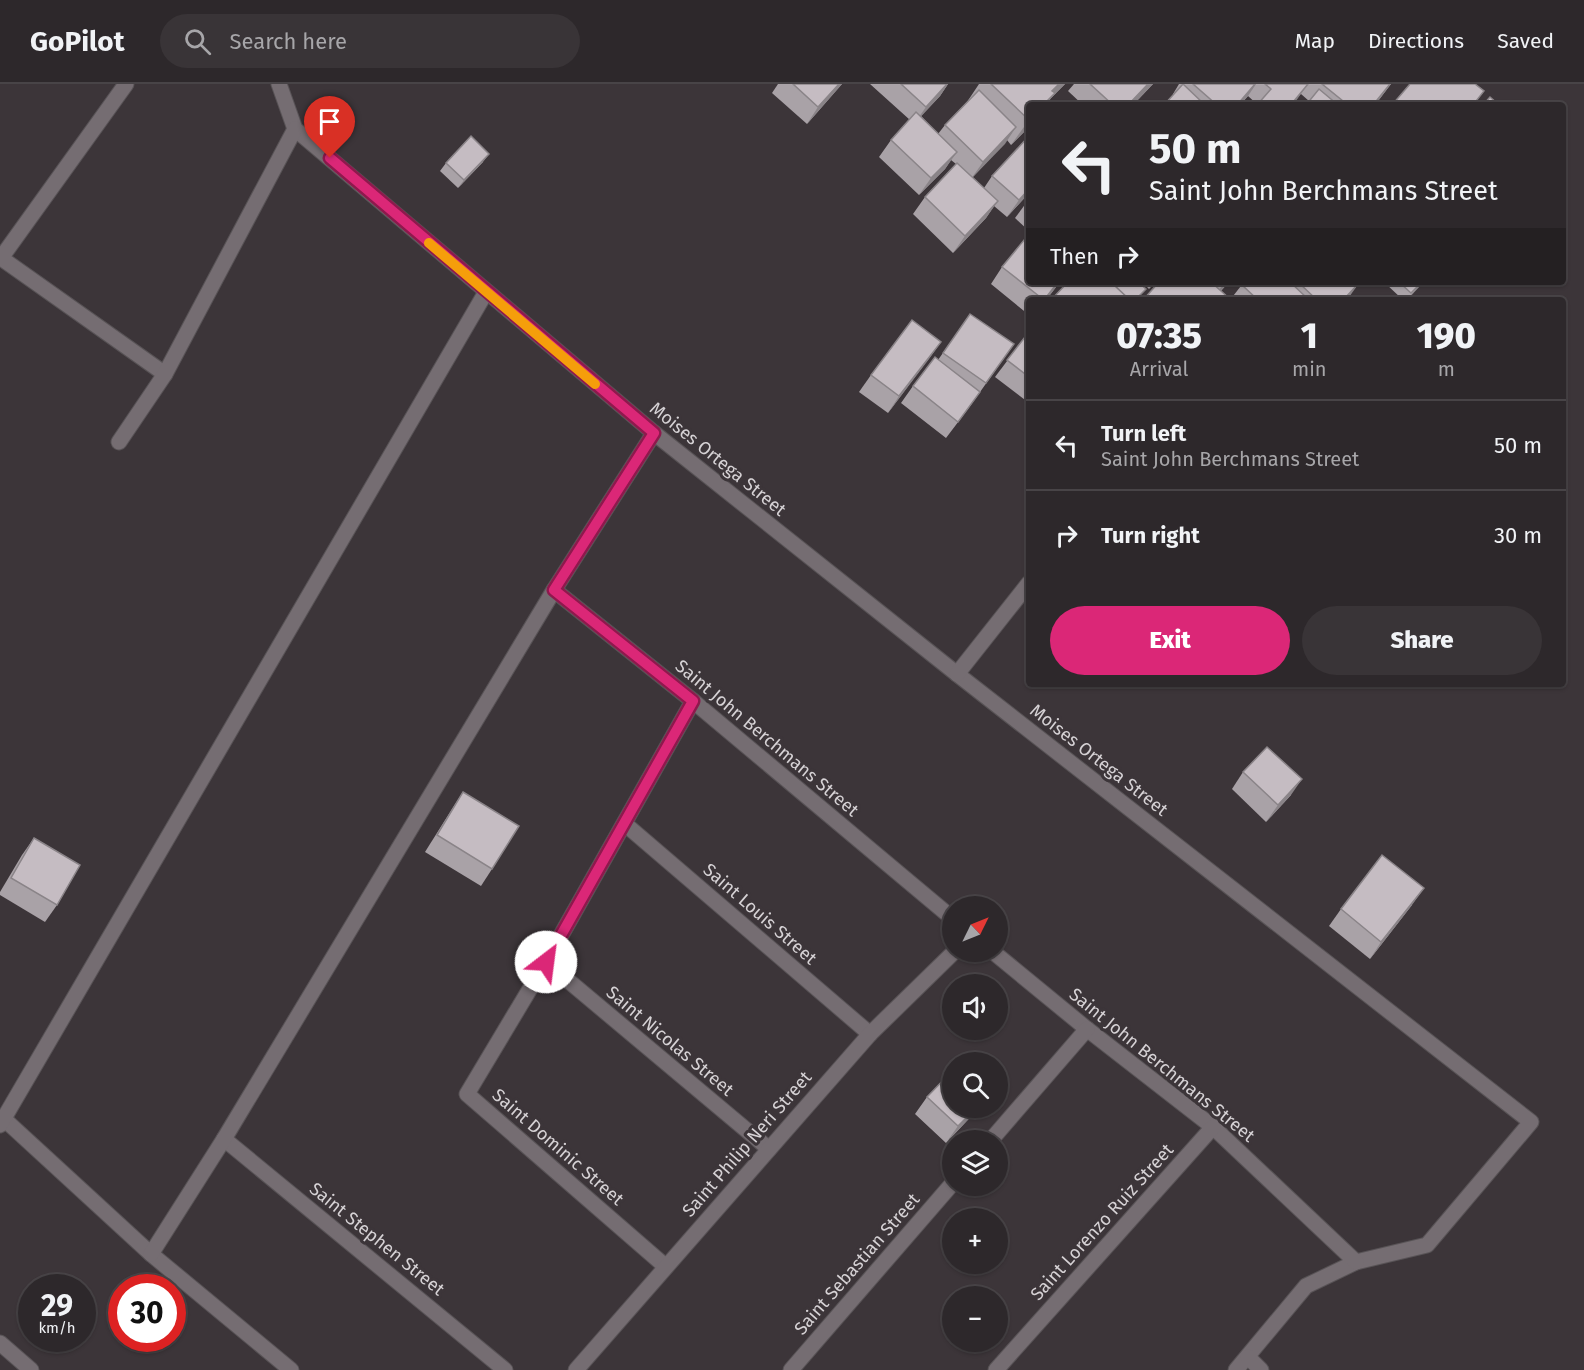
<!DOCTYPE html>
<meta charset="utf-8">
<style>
:root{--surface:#2d282b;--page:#393437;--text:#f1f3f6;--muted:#a7a6a9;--line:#484447;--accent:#db2777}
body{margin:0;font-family:"Fira Sans",sans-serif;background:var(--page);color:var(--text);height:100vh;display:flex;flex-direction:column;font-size:22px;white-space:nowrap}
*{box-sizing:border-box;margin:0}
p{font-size:20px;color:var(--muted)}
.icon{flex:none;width:33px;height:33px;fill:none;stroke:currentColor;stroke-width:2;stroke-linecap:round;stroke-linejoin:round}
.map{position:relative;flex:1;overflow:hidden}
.drawer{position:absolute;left:1026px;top:213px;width:540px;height:390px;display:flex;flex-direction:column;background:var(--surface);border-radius:6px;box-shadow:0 2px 4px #0004,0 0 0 2px var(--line)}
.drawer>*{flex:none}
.hud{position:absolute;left:1026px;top:18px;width:540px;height:183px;border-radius:6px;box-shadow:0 2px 4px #0004,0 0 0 2px var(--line);background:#2d282b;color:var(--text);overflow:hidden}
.needle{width:39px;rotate:47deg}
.buttons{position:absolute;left:942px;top:812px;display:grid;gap:12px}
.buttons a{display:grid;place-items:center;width:66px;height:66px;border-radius:50%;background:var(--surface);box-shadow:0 2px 4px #0004,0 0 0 2px var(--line);font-size:30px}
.speed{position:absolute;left:18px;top:1190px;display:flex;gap:12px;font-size:30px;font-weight:700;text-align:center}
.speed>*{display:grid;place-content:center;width:78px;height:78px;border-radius:50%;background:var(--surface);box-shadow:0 2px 4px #0004,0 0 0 2px var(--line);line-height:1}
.speed small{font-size:15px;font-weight:400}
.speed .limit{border:9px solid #d22;background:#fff;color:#111}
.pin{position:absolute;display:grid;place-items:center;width:51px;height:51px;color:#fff;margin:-62px -26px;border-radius:50% 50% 50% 0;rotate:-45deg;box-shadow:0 0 6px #0007}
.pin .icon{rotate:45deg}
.me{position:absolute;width:66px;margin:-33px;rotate:30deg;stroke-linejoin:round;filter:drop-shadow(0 0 4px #0008)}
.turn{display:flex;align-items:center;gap:21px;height:126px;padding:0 24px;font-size:27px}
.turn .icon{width:78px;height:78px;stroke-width:2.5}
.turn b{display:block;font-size:42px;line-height:51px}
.then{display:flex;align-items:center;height:57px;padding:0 24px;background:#0003;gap:12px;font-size:22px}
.eta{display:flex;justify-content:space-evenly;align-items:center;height:102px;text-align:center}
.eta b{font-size:36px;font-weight:800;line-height:42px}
.action{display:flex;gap:12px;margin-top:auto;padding:12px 24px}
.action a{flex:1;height:69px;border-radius:36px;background:var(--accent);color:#fff;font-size:24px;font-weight:800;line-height:69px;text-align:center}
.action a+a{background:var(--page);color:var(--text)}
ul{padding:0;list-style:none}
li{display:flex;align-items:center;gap:18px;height:90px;padding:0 24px;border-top:2px solid var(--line)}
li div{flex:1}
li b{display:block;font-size:22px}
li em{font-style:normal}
header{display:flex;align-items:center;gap:36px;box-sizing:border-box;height:84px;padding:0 30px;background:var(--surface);border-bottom:2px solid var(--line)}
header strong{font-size:28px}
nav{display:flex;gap:33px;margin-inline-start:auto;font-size:21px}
.search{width:420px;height:54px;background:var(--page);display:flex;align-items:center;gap:15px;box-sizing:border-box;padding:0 21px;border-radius:33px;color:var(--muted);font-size:22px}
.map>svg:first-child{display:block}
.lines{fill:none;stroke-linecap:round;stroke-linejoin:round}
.minor-casing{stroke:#585356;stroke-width:17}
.minor{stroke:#756d72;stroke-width:15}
.wall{fill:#a9a2a7}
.shaded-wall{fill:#8a8488}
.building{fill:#c5bcc2;stroke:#8a8488;stroke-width:1.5}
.route-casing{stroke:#8e194d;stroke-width:15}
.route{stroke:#db2777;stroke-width:10}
.slow{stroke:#f59e0b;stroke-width:10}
.labels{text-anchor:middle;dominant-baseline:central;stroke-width:6;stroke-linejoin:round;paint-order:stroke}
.street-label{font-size:18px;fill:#d6d2d5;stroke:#3c3539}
</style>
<header>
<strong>GoPilot</strong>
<div class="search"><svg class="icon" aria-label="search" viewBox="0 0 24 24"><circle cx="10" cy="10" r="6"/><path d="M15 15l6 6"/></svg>Search here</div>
<nav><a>Map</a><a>Directions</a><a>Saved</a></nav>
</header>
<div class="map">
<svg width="1584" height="1286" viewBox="0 0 1584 1286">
<rect width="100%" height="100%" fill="#3c3539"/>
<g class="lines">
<g class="minor-casing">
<g id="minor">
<path d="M126,0l-125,174 164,116"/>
<path d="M279,0l16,45 359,304 303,241 574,448 -104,123 -71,17 -50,24 -70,84"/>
<path d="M119,358l46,-68 130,-245"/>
<path d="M554,506l139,111 259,217"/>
<path d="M957,590l72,-91"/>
<path d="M625,740l245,210"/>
<path d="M992,867l95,78 126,98 143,135"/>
<path d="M546,878l223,187"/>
<path d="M4,1035l147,135 140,116"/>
<path d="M0,1041l486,-833"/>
<path d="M224,1055l281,231"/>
<path d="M991,1056l96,-111"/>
<path d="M151,1170l73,-115 330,-549 100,-157"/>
<path d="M665,1182l-198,-172 79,-132 147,-261"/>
<path d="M0,1259l31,27"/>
<path d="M1248,1273l13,13"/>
<path d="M576,1286l294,-336 85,-83"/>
<path d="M791,1286l161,-186"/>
<path d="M996,1286l217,-243"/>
</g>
</g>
<use href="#minor" class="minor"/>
</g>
<g class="wall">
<path d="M778,0h64l-35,40 -35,-31z"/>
<path d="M870,0h78l-8,12 -19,20 17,18 7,-9 22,-23 12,-18h86l-14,14 -5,7h-17v22l-18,18 -4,-5 -35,38 12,10 8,-12 37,-40v57l-22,24 -13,-11 -8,12 -33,35 -40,-39 12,-17 31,-33 -5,-4 -6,9 -26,26 -40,-38 12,-17 19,-20z"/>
<path d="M1074,0h79l-20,21h-50l-15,-14z"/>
<path d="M1179,0h212l-16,21h-69l3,-4 -8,-7 -43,11 -10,-9 -8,9h-76l10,-10 -1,-1z"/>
<path d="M483,78l-25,26 -18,-17 6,-8z"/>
<path d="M1029,115v32l-14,-13z"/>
<path d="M1002,183l58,15 -14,18h-17v15l-38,-31z"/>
<path d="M1142,198h14l-7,7z"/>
<path d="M1159,198h70l-8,9 9,9 14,-18h114l-11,18h-204z"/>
<path d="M1384,198h39l-16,18h-4z"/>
<path d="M970,230l44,30 -46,65 -22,29 -45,-35 12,-17 25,-26z"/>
<path d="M1029,248v71l-34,-26z"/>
<path d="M941,258l-53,71 -29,-21 12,-17z"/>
<path d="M1243,688l48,23 -25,27 -34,-33z"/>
<path d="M463,708l29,77 -11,17 -56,-34 27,-43z"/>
<path d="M34,754l23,67 -12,17 -45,-27v-3l22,-37z"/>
<path d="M1412,821l-42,54 -41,-33 12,-17z"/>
<path d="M927,1013l25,10h28l-34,36 -31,-29z"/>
</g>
<g class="shaded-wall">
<path d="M839,0h3l-35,40 11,-17z"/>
<path d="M947,0h1l-8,12 -26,28 12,-17z"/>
<path d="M1059,0h6l-14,14 -5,7h-4l10,-14z"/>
<path d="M1148,0h5l-20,21h-5z"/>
<path d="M1255,0h1l-8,12 -8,9h-3z"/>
<path d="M1308,0l-15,21h-2z"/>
<path d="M1391,0l-16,21h-2z"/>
<path d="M1029,36v7l-18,18z"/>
<path d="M1016,43l-11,17 -34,35 12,-17z"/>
<path d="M957,68l-12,17 -26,26 12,-17z"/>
<path d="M489,70l-6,8 -25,26 6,-8z"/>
<path d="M1029,105v4l-22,24 12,-17z"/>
<path d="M998,117l-12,17 -33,35 12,-17z"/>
<path d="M1058,198h2l-14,18h-2z"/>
<path d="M1226,198h3l-17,18 10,-14z"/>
<path d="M1422,198h1l-2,3 -14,15z"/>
<path d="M1359,199l-12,17h-4z"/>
<path d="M941,258l-12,17 -41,54 11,-17z"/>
<path d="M1302,695l-11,16 -25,27 12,-17z"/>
<path d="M1424,804l-12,17 -42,54 11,-17z"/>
<path d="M977,1023h3l-34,36 12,-17z"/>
</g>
<g class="building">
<path d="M793,0h46l-21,23z"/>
<path d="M901,0h46l-21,23z"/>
<path d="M991,0h68l-7,7 3,2 -12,12h-14v15z"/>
<path d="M1090,0h58l-20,21h-15z"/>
<path d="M1183,0l22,21h-41z"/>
<path d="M1193,0h62l-18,21h-20z"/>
<path d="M1265,0h43l-14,17 4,4h-41l14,-16z"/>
<path d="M1322,0h68l-17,21h-25z"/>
<path d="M1410,0h65l9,7 -11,14h-81z"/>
<path d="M1319,5l19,16h-32z"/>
<path d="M979,6l37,37 -33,35 -38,-37z"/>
<path d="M1490,13l9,8h-16z"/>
<path d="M916,28l41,40 -26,26 -40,-38z"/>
<path d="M471,52l18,18 -25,26 -18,-17z"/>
<path d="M1029,52v53l-10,11 -27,-24z"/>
<path d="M957,79l41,38 -33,35 -40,-39z"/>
<path d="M1029,150v48h29l-14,18 -42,-33z"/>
<path d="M1068,198h43l19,18h-79z"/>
<path d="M1111,198h27l8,7 -11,11h-5z"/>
<path d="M1159,198h52l20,18h-86l-1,-1z"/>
<path d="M1218,198h8l-4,4z"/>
<path d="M1244,198h46l19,18h-51l-17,-16z"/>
<path d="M1298,198h60l1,1 -16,17h-26z"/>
<path d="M1399,198h23l-11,11z"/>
<path d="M970,230l44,30 -28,39 -43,-30z"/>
<path d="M912,236l29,22 -42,54 -28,-21z"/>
<path d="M1029,248v45l-22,-17z"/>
<path d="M935,273l45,35 -22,30 -45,-36z"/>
<path d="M1267,663l35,32 -24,26 -35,-33z"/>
<path d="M463,708l56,34 -27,43 -55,-34z"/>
<path d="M34,754l46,27 -23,40 -46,-27z"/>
<path d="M1382,771l42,33 -43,54 -40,-33z"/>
<path d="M952,987v36h25l-19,19 -31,-29z"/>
</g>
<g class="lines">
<g class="route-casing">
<path id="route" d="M330,74l324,275 -100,157 139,111 -147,261"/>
</g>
<use href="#route" class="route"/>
<path class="slow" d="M429,159l166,141"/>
</g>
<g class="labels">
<g class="street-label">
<text transform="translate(718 375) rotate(39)">Moises Ortega Street</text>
<text transform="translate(767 654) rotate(40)">Saint John Berchmans Street</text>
<text transform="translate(1099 676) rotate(38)">Moises Ortega Street</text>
<text transform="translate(760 830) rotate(41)">Saint Louis Street</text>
<text transform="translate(670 957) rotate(40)">Saint Nicolas Street</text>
<text transform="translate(1162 981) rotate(39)">Saint John Berchmans Street</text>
<text transform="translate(747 1060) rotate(-49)">Saint Philip Neri Street</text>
<text transform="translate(558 1063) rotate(41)">Saint Dominic Street</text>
<text transform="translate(1102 1138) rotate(-48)">Saint Lorenzo Ruiz Street</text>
<text transform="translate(377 1155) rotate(39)">Saint Stephen Street</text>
<text transform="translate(857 1180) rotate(-49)">Saint Sebastian Street</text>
</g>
</g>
</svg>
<div class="buttons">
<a><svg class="needle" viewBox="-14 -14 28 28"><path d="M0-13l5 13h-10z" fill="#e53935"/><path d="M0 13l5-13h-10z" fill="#a7a6a9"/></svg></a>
<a><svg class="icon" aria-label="sound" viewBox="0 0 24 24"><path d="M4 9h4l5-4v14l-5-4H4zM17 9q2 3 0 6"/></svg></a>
<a><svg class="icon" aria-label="search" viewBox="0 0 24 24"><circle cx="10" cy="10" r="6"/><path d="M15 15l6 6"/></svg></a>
<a><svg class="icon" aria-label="layers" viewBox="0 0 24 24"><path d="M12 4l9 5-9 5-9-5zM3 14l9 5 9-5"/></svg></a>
<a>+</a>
<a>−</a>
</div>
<div class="speed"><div>29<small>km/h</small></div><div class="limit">30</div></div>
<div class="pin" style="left:330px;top:74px;background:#d93025"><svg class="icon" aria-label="arrive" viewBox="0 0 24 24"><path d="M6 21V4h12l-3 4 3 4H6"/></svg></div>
<svg class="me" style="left:546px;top:878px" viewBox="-20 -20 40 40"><circle r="19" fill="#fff"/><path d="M0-13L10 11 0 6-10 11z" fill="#db2777"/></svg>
<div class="hud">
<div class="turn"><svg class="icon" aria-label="left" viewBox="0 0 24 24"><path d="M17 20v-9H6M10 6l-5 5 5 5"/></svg><div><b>50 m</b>Saint John Berchmans Street</div></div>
<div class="then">Then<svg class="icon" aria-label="right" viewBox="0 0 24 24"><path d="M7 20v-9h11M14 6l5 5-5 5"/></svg></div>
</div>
<section class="drawer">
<div class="eta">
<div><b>07:35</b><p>Arrival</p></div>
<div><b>1</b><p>min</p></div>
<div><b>190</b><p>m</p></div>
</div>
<ul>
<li><svg class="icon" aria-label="left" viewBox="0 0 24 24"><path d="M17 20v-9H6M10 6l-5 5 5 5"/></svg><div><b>Turn left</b><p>Saint John Berchmans Street</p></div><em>50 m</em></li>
<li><svg class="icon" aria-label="right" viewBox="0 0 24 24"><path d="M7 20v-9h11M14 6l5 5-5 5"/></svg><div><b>Turn right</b></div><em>30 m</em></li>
</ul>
<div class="action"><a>Exit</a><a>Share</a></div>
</section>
</div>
